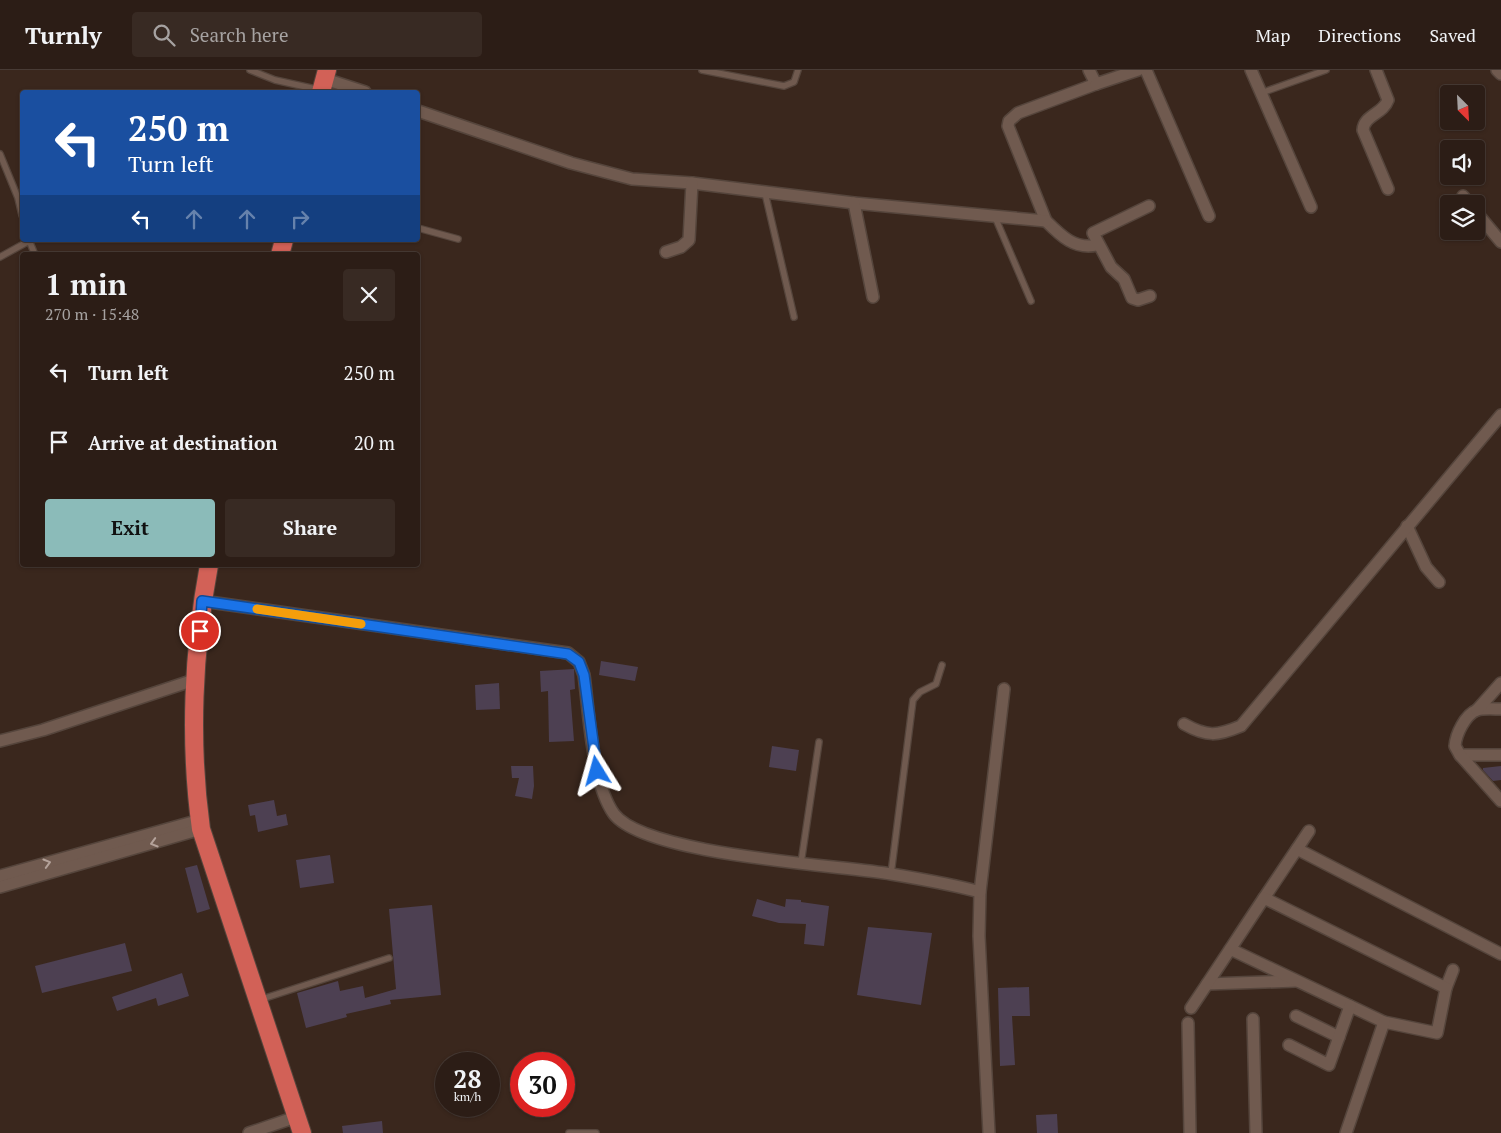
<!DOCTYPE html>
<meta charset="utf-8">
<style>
:root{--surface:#2c1d16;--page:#382a23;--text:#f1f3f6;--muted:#a6a2a1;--line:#483b35;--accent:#8bbbb9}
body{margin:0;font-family:"PT Serif",serif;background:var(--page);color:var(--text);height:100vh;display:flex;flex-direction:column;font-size:19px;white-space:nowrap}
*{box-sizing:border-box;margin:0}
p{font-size:16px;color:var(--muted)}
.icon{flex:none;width:28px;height:28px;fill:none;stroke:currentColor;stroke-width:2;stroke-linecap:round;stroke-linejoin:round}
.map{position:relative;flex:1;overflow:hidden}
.sheet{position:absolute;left:20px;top:182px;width:400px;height:315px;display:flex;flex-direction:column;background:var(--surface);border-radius:5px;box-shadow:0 1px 4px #0004,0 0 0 1px var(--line)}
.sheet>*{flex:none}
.top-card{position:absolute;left:20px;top:20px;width:400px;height:152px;border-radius:5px;box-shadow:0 1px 4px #0004,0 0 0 1px var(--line);background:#1a4fa0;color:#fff;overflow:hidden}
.needle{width:32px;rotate:156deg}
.controls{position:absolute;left:1440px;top:15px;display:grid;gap:10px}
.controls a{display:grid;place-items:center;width:45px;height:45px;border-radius:5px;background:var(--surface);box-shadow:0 1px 4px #0004,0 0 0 1px var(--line);font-size:25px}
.speed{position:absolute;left:435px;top:982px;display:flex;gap:10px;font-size:25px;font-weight:700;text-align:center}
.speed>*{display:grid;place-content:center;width:65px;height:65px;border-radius:50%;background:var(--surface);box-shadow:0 1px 4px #0004,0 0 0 1px var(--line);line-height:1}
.speed small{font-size:12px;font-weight:400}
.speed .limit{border:8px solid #d22;background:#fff;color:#111}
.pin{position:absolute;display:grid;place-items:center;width:42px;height:42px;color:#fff;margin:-21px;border:2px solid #fff;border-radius:50%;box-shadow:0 1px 5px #0007}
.me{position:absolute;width:55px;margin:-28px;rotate:352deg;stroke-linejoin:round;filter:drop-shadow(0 0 4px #0008)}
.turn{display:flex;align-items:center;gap:18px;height:105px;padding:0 25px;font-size:22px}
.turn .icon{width:65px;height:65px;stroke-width:2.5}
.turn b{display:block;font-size:35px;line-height:42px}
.lanes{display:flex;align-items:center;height:48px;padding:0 25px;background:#0003;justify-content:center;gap:25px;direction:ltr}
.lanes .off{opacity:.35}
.round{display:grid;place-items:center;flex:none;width:52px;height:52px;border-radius:5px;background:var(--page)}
.head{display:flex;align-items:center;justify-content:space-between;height:85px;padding:0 25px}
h1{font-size:30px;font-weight:700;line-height:38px}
.action{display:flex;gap:10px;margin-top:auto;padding:10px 25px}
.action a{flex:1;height:58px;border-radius:5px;background:var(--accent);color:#111;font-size:20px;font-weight:700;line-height:58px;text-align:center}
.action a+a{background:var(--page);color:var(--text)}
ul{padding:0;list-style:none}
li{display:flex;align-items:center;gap:15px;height:70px;padding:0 25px}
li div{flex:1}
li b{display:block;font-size:19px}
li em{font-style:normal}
header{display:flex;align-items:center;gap:30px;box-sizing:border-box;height:70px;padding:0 25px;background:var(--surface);border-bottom:1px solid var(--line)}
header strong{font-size:24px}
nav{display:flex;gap:28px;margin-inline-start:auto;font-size:18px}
.search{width:350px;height:45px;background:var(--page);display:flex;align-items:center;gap:12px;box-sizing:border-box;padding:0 18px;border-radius:5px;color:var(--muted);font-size:19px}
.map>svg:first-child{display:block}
.building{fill:#4d4052}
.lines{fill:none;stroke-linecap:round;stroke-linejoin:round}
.service-casing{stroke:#55453c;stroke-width:8}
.minor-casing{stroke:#55453c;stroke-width:14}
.trunk-casing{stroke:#55453c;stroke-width:20}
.service{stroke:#705a4f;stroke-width:5.5}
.minor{stroke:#705a4f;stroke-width:11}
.trunk{stroke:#d26157;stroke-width:18}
.oneway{stroke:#b4a29a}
.route-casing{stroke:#114b97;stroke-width:12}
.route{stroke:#1a73e8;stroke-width:9}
.slow{stroke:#f59e0b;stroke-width:9}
</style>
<header>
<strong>Turnly</strong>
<div class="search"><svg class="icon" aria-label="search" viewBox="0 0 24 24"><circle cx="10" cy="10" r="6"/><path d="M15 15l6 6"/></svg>Search here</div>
<nav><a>Map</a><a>Directions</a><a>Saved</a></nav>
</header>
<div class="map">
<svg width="1501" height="1063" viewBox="0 0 1501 1063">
<rect width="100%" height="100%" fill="#3a271d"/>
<g class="building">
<path d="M601,591l37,6 -3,14 -36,-6z"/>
<path d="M574,599l1,20 -5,1 4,51 -25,1 -1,-51 -7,1 -1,-21z"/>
<path d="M499,613l1,26 -24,1 -1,-25z"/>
<path d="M772,676l27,4 -3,21 -27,-4z"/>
<path d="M511,696h22l1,20 -2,13 -17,-3 4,-18h-7z"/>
<path d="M1501,696v14l-8,1 -10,-11v-2z"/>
<path d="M274,730l3,16 9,-2 2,11 -30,7 -3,-17 -5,1 -2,-11z"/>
<path d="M330,785l4,28 -34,5 -4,-28z"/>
<path d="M197,795l13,44 -13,4 -12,-45z"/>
<path d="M757,829l28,8 1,-8 15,1v2l28,4 -5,40 -20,-2 2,-20 -27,-1 -27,-7z"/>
<path d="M432,835l9,90 -51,5 1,4 -45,10 1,3 -41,11 -9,-35 41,-12 2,10 23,-5 2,12 31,-9 -7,-80z"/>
<path d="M868,857l64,6 -11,72 -64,-10z"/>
<path d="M125,873l7,28 -90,22 -7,-27z"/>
<path d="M182,903l7,23 -31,10 -2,-8 -39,13 -5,-14z"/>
<path d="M1029,917l1,29h-18l3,49 -15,1 -2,-78z"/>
<path d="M1057,1044l1,19h-21l-1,-18z"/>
<path d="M382,1051l1,12h-40l-1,-7z"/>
</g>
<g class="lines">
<g class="service-casing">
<g id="service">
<path d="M250,0l25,10 45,10"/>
<path d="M702,0l82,16 10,-4 4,-12"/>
<path d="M1261,23l65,-23"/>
<path d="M0,84l18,44 4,17"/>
<path d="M765,123l29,124"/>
<path d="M995,147l36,84"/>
<path d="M418,158l40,11"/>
<path d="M29,170l6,15"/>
<path d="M0,187l29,-16"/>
<path d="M801,793l18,-121"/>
<path d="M891,804l22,-174 7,-8 16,-8 6,-19"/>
<path d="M259,930l130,-42"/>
<path d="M569,1063h27"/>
</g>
</g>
<g class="minor-casing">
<g id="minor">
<path d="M1089,0l7,14 -78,29 -9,8 -1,5 38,95c15,15 29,29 51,24"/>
<path d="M1146,0l63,146"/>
<path d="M1251,0l60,137"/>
<path d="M1376,0l12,30c-5,14 -24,15 -25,30l25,59"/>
<path d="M1497,0l4,4"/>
<path d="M325,9l40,13"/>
<path d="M1096,14l42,-14"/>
<path d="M418,41l153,52 61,16 60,4 162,20 192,18"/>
<path d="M1463,126l7,8"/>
<path d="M854,133l19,94"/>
<path d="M1149,136l-56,27 18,34 13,12 8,19 6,2 12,-4"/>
<path d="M1476,142l25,30"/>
<path d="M666,182l15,-5 8,-7 3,-57"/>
<path d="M1407,456l19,41 13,15"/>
<path d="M202,531l366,52 11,9 5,13c5,37 8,109 30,139 31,41 222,51 277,60 30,5 60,10 89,18l-1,44 10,197"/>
<path d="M1501,639c-7,0 -17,-1 -24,1 -12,5 -21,24 -22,36l5,9h41"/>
<path d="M1477,640l24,-27"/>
<path d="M1184,654c23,13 33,12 57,2l260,-311"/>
<path d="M0,671l43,-11 154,-51"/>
<path d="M1460,685l41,46"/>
<path d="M1297,779l204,105"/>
<path d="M0,806l200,-56"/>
<path d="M0,817l201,-58"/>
<path d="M980,822l24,-203"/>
<path d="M1264,828l45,-67"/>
<path d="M1207,914l89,-3"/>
<path d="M1446,918l7,-18"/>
<path d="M1191,938c25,-37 49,-74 73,-110l182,90 -9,45 -53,-11 -154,-73"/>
<path d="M1296,946l43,21"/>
<path d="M1253,949l3,114"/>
<path d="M1188,953l2,110"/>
<path d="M1289,975l40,20 21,-59"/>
<path d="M249,1063l47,-16"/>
<path d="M1346,1063l38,-111"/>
</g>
</g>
<g class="trunk-casing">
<g id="trunk">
<path d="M321,22l6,-22"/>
<path d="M280,185l4,-15"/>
<path d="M209,495c-16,85 -20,178 -8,264l101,304"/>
</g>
</g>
<use href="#service" class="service"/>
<use href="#minor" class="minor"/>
<use href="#trunk" class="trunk"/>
</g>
<defs><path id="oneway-chevron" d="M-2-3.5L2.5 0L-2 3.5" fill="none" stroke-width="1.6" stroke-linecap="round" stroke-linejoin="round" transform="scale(1.25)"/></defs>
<g class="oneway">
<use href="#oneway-chevron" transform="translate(154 773) rotate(164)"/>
<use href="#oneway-chevron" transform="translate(47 793) rotate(-16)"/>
</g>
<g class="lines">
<g class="route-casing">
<path id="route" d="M200,561l2,-30 366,53 11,8 5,13 13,96"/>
</g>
<use href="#route" class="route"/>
<path class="slow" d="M257,539l104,15"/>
</g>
</svg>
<div class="controls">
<a><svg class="needle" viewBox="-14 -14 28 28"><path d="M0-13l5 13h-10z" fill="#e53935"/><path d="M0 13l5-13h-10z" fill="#a6a2a1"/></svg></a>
<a><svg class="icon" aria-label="sound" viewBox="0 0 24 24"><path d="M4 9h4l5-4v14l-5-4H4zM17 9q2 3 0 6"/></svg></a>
<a><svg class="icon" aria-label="layers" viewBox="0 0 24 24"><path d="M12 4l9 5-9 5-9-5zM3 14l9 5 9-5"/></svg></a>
</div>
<div class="speed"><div>28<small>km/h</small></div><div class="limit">30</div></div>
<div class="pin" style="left:200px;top:561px;background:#d93025"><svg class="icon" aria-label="arrive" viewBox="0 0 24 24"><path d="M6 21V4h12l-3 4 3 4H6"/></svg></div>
<svg class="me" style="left:597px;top:701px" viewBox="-20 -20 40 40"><path d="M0-17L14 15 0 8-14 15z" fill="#1a73e8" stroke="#fff" stroke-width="4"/></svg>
<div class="top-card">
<div class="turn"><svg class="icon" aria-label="left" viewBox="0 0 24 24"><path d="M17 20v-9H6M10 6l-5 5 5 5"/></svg><div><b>250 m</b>Turn left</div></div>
<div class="lanes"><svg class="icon" aria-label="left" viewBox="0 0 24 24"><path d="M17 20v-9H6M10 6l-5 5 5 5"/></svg><svg class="icon off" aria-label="ahead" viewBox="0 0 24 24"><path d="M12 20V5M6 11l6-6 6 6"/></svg><svg class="icon off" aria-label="ahead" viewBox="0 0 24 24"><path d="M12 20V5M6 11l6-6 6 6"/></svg><svg class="icon off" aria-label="right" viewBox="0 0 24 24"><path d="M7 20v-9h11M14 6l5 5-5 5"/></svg></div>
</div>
<section class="sheet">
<div class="head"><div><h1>1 min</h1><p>270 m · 15:48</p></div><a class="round"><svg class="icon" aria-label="close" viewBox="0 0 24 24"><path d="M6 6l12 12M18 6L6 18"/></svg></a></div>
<ul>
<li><svg class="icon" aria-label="left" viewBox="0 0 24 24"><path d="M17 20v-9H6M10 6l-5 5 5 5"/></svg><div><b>Turn left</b></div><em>250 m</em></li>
<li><svg class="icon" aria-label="arrive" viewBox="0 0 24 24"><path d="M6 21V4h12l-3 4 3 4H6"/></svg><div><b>Arrive at destination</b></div><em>20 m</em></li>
</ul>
<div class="action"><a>Exit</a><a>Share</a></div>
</section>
</div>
